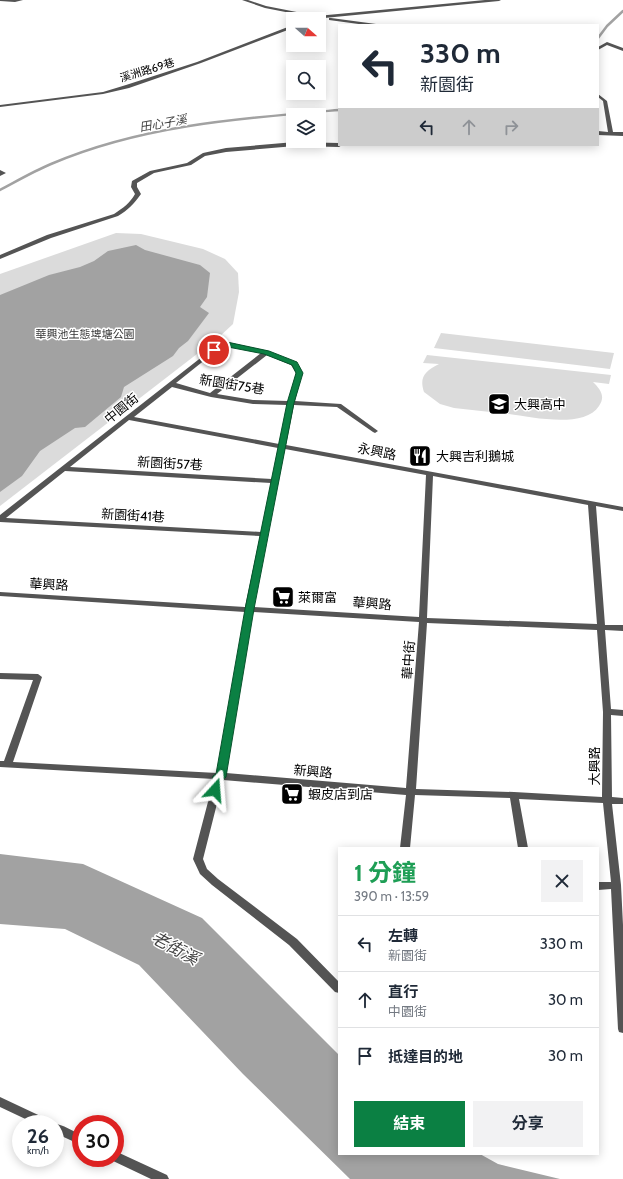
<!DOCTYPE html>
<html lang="zh-TW">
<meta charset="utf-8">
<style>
:root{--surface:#fff;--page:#f2f2f3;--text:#1f2937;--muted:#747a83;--line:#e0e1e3;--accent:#0b8043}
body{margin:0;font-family:Cabin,"Noto Sans TC",sans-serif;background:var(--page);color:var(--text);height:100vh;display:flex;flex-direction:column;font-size:15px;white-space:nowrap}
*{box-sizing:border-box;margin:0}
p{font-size:13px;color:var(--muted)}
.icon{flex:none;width:22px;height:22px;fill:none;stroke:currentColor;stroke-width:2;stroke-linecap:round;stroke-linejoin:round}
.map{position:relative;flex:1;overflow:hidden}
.side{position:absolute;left:338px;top:847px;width:261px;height:308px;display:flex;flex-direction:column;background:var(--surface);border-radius:0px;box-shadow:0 2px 10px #0003}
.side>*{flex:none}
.top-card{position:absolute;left:338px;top:24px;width:261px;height:122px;border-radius:0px;box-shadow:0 2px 10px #0003;background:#fff;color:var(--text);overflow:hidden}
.needle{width:26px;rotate:111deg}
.tools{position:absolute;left:286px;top:12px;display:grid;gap:8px}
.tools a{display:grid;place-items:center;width:40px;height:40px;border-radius:0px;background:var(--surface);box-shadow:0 2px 10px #0003;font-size:20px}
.speed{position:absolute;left:12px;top:1115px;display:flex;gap:8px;font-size:20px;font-weight:700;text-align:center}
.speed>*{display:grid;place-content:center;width:52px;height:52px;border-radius:50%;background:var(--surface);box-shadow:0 2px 10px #0003;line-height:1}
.speed small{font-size:10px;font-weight:400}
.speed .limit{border:6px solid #d22;background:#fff;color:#111}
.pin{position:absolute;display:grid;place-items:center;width:34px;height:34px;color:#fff;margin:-17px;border:2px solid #fff;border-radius:50%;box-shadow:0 1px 4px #0007}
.me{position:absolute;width:44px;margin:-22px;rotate:19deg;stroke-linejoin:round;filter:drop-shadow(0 0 3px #0008)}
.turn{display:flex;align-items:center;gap:14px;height:84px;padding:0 16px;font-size:18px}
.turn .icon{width:52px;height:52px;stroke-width:2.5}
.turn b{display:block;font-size:28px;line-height:34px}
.lanes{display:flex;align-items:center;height:38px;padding:0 16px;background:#0003;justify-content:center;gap:20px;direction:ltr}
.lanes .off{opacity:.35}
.round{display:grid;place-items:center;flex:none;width:42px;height:42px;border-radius:0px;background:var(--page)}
.headline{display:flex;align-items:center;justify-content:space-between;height:68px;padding:0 16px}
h1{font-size:24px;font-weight:700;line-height:30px;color:#1e9e55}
.primary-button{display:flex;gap:8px;margin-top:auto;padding:8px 16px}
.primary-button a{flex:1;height:46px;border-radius:0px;background:var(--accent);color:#fff;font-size:16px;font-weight:700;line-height:46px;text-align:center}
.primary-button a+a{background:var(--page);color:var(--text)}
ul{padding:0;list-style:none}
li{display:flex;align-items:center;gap:12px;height:56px;padding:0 16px;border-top:1px solid var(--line)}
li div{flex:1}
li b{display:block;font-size:15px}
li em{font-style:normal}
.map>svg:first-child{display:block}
.green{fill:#dbdbdb}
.water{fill:#a2a2a2}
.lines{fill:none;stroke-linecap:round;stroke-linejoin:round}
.stream{stroke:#a2a2a2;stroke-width:2.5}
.street{fill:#545454;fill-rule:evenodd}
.route{fill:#0b8043;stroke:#07532c}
.labels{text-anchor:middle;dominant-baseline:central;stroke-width:3;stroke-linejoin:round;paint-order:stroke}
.far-street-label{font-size:11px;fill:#000;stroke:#fff}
.far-park-label{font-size:11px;fill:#323232;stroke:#fff}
.far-water-label{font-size:12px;font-style:italic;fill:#434343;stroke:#fff}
.street-label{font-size:13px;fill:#000;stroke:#fff}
.poi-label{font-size:13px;fill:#000;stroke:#fff;text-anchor:start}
.near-water-label{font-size:17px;font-style:italic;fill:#434343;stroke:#fff}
</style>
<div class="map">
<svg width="623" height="1179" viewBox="0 0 623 1179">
<rect width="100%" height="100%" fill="#fff"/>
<g class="green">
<path d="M116,233l25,1 62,15 22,10 13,14 1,19 -6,32 -14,13 -219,169v-232z"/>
<path d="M441,333l173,20 -4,16 -176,-21z"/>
<path d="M427,355l184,20 -2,9 -16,-2c7,7 13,14 6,24 -15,23 -67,11 -90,8 -19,-2 -37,-4 -55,-6l-14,-4 -16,-12c-5,-15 1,-21 15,-28l-16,-1z"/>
</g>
<g class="water">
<path d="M136,245l9,5 55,15 10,8 -3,24 -7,10 9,6 -21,28 -9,7 -6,8 -49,31 -3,10 -36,30 -10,1 -35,23 -18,25 -22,16v-197l49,-20 31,-8 14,-6 14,-10z"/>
<path d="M0,854l83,10 119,54 137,137v99h141l18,10 62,15h-210l-107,-105 -104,-109 -74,-36 -65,-5z"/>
</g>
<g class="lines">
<g class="stream">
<path d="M598,38l9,-12 16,-15"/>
<path d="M0,190c17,-9 34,-19 51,-26 91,-39 191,-46 288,-54"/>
</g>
<g class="street">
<path d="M0,0h23l-8,2 -15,-1z"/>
<path d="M242,0h6l18,6 51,10 168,-16h16l-2,1 -185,18h-6l3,-2 -46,-9z"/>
<path d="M331,18l45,6 2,1h-12l-37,-5v-2z"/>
<path d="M293,25v3l-92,35 -72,25 -26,6 -103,13v-2l103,-13 23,-7 71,-23z"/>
<path d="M607,42l16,6v3l-16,-6 -9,5v-3z"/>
<path d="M598,94l9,7 6,31h10v4l-25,-1v-4l10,1 -5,-31 -5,-4z"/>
<path d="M295,142l44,1v2h3l-3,2 -44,-1 -69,6 -21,4 -14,9 -37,8 -17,10v4l4,7c-7,10 -13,16 -23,22l-67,22 -51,21v-4l47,-20 67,-21c9,-6 16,-11 21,-20l-4,-7 1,-6 18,-10 37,-8 16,-10 23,-5z"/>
<path d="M0,170l6,3 -6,3z"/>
<path d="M227,342l41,9 28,12 6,10 -7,28 46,3 37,27 -3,2 -2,-1 -36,-25 -43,-2 -8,40 337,62v4l-27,-5 9,119h18v6l-18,-1 6,79 12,1v6l-12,-1 1,82 11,1v6h-11l9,81 2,40v108l-4,-1 -1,-3 -7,-140 -13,1v-8h13l-8,-79 -84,-4 9,49h-10l-8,-50 -95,-3 -5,53h-10l6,-53 -183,-15 -20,79 4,10 11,10 79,60 42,43v11l-4,-1 -46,-47 -77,-60 -12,-11 -7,-15 21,-80 -214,-12v-6h4l29,-81 -33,-1v-6l38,1 4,3 -29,85 204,11 28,-161 -245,-16v-4l245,15 15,-71 -260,-14v-7l212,-166zM228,346l33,7 -51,40 -34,-10 40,-32zM267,355l24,10 5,8 -8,28 -35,-1 -36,-6zM172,387l39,10 42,7 34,1 -8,39 -145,-27zM129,420l149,28 -6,31 -202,-12zM285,449l141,26 -7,142 -166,-10zM65,471l206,12 -10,49 -255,-14zM433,476l155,29 9,119 -170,-6zM253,612l166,10 -13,166 -180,-15zM427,623l170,7 6,82 -1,85 -88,-5 -98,-3z"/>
<path d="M0,1097l51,24 2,3c8,-1 20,7 28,11v10l-26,-12v-9h-19l-36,-17z"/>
<path d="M115,1151l52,24 2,4h-18l-40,-19 -1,-2h5z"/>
</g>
</g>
<path class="route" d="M227,342l42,9 28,11 6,11 -9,30 -40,206 -28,168 -3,3 -4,13h-8l-1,-3 3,-14 3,-2 29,-165 42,-206 9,-30 -4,-8 -28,-11 -36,-7 -14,6 -4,-3z"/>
<defs>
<g id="school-square" transform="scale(1.15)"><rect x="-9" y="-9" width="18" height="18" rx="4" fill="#000" stroke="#fff"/><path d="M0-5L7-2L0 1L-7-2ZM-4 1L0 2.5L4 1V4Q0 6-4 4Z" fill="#fff"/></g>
<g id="restaurant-square" transform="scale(1.15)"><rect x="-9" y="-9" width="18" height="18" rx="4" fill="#000" stroke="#fff"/><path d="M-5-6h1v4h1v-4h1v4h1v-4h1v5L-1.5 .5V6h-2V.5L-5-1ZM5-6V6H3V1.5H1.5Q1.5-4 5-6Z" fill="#fff"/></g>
<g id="supermarket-square" transform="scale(1.15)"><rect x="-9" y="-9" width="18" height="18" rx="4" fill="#000" stroke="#fff"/><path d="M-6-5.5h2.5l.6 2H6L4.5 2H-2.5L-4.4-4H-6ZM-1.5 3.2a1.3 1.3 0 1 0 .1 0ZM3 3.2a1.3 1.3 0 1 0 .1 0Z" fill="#fff"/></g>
</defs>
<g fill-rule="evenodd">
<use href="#school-square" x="499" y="404"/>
<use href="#restaurant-square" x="420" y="456"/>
<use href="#supermarket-square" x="283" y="597"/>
<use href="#supermarket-square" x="292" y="794"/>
</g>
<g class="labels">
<g class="far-street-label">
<text transform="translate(147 70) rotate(-17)">溪洲路69巷</text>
</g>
<g class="far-park-label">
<text x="85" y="334">華興池生態埤塘公園</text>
</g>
<g class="far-water-label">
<text transform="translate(163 123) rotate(-10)">田心子溪</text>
</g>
<g class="street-label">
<text transform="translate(232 384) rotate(9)">新園街75巷</text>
<text transform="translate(121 408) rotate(-39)">中園街</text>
<text transform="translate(377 451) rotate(11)">永興路</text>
<text transform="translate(170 463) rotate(3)">新園街57巷</text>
<text transform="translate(133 515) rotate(3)">新園街41巷</text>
<text transform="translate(49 584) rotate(3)">華興路</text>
<text transform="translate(372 603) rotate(4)">華興路</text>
<text transform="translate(408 660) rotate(-86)">華中街</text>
<text transform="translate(594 766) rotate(-90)">大興路</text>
<text transform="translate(313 771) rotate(5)">新興路</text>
</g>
<g class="poi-label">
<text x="514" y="404">大興高中</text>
<text x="436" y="456">大興吉利鵝城</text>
<text x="298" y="597">萊爾富</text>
<text x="308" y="794">蝦皮店到店</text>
</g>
<g class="near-water-label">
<text transform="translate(175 948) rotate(28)">老街溪</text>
</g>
</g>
</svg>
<div class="tools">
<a><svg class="needle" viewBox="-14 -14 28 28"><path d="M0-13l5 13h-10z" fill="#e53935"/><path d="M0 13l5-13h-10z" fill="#747a83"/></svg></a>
<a><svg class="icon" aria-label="search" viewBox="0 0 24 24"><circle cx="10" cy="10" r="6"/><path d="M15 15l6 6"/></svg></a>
<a><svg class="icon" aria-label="layers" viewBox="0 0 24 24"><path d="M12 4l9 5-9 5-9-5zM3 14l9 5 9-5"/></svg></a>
</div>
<div class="speed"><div>26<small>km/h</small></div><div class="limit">30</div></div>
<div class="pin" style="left:214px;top:350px;background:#d93025"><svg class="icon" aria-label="arrive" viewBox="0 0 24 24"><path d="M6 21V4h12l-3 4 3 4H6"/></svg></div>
<svg class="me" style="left:215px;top:790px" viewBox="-20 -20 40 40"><path d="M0-17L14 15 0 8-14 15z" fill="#0b8043" stroke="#fff" stroke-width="4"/></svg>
<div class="top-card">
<div class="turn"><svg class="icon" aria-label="left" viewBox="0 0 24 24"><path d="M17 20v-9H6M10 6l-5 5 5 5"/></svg><div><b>330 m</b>新園街</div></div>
<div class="lanes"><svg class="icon" aria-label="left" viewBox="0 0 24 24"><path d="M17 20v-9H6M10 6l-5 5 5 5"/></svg><svg class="icon off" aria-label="ahead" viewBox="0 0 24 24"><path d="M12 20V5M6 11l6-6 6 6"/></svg><svg class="icon off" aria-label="right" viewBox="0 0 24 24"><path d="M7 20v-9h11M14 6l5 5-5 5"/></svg></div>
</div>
<section class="side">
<div class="headline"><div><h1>1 分鐘</h1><p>390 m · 13:59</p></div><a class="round"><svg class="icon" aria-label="close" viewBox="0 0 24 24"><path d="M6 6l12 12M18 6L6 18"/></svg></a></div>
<ul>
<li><svg class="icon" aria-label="left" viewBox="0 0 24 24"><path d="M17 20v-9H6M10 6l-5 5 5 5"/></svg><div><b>左轉</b><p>新園街</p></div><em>330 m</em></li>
<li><svg class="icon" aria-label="ahead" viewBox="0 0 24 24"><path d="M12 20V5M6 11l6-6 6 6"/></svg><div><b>直行</b><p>中園街</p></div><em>30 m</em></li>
<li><svg class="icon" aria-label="arrive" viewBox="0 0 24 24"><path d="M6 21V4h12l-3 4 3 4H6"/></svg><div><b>抵達目的地</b></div><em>30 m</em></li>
</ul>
<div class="primary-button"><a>結束</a><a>分享</a></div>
</section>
</div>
